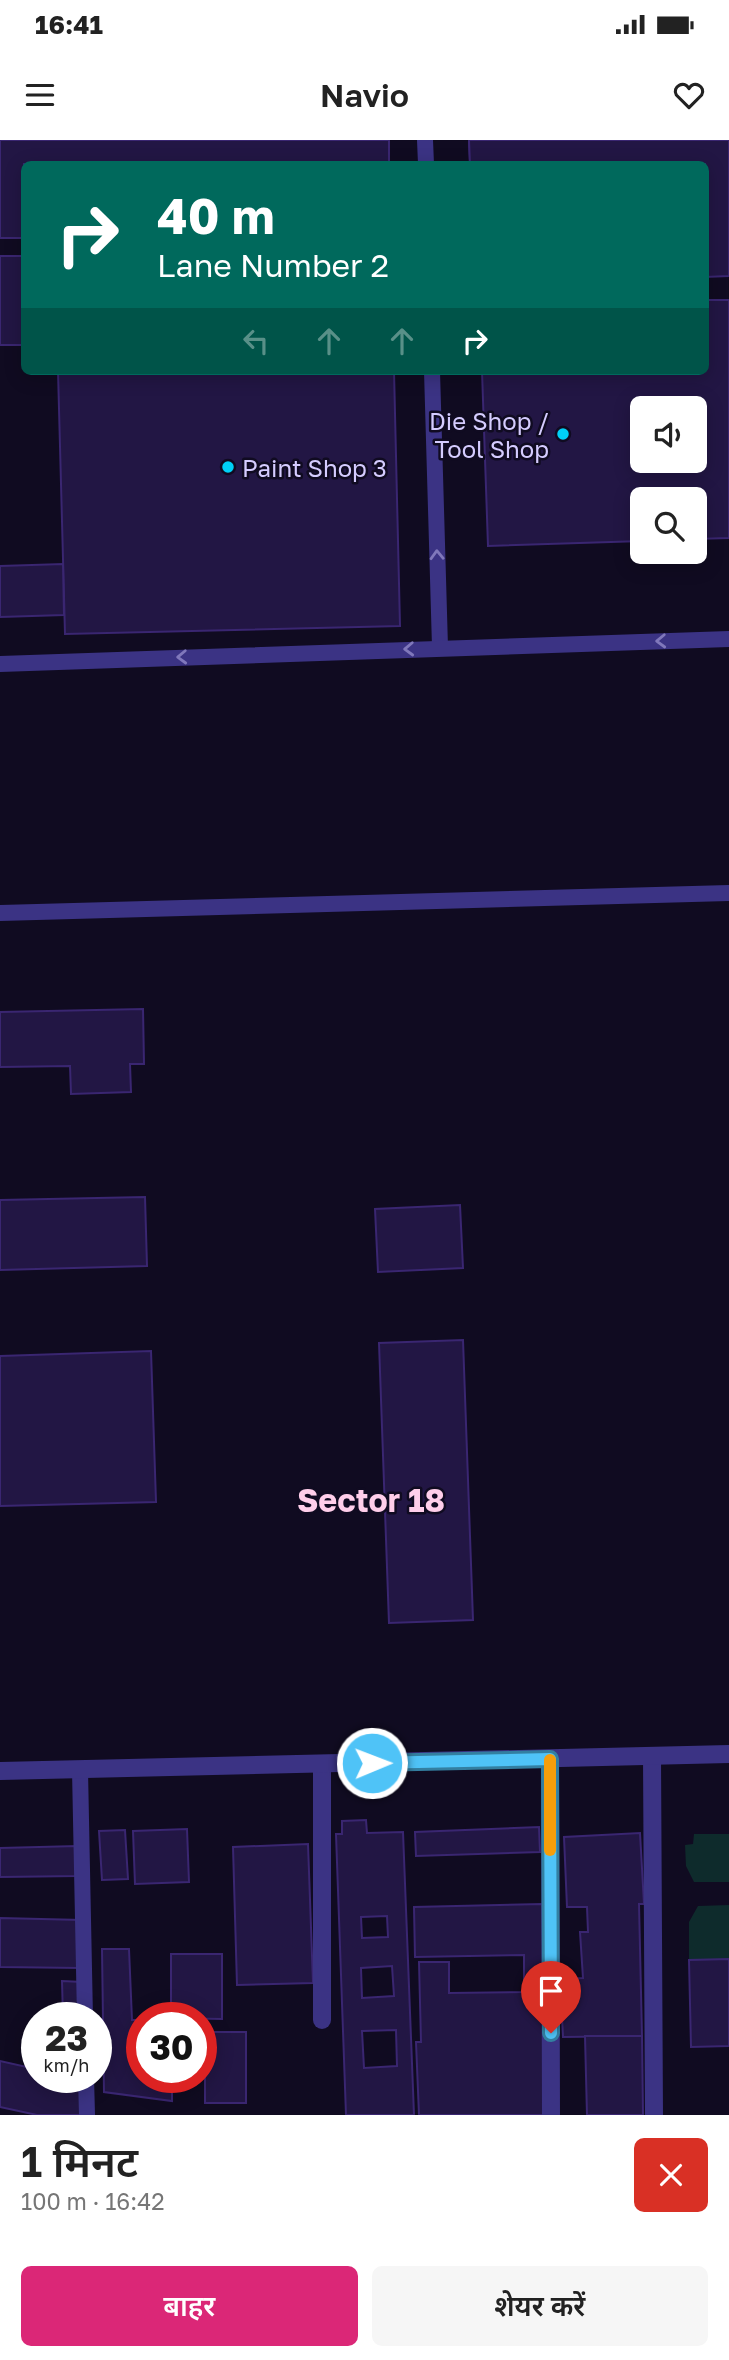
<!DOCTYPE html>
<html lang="hi">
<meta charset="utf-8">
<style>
:root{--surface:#fff;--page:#f6f6f6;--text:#222;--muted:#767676;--accent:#db2777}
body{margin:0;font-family:"Golos Text","Noto Sans Devanagari",sans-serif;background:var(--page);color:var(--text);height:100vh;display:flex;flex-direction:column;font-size:26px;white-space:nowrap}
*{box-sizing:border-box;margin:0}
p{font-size:23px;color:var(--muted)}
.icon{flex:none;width:38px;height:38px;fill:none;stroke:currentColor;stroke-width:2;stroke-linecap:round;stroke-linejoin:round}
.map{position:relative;height:1975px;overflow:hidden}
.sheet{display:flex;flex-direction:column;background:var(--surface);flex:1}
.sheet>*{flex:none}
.guide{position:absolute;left:21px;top:21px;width:688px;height:214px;border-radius:10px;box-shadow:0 4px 18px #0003;background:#00695c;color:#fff;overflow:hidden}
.controls{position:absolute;left:630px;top:256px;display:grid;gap:14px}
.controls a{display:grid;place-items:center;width:77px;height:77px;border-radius:10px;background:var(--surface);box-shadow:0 4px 18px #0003;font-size:35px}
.speed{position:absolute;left:21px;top:1862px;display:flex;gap:14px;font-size:35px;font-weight:700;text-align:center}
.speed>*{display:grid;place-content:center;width:91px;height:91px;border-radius:50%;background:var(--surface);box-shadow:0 4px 18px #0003;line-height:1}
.speed small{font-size:18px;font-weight:400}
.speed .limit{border:10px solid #d22;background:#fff;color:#111}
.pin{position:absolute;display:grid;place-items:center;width:60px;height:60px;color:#fff;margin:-72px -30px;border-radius:50% 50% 50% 0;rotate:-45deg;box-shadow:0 0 7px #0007}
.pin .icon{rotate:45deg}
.me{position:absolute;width:77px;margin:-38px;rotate:89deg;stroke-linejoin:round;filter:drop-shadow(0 0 5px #0008)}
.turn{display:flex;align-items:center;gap:24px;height:147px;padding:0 21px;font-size:32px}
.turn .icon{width:91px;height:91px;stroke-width:2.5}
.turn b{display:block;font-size:49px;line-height:60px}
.lanes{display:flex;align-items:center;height:66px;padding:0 21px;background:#0003;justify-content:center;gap:35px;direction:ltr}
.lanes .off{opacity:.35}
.round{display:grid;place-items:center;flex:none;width:74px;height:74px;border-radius:10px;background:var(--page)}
.summary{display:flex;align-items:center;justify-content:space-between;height:119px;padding:0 21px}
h1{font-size:42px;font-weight:600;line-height:52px}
.action{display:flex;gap:14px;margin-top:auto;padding:14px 21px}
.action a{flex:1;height:80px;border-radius:10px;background:var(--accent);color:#fff;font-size:28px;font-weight:600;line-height:80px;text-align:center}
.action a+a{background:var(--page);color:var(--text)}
.status{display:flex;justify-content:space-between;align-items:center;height:49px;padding:0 35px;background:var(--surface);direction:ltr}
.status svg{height:19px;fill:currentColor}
header{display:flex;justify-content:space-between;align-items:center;height:91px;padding:0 21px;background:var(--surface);font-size:32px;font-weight:600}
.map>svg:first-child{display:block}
.green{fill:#0e2b2c}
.building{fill:#221644;stroke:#3a2671;stroke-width:2;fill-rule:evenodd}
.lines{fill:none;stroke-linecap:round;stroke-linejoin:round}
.service{stroke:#3b3384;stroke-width:16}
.minor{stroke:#3b3384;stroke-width:18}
.oneway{stroke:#8078bb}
.route-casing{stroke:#337fa1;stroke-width:18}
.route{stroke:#4fc3f7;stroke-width:12}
.slow{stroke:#f59e0b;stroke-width:12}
.poi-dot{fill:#00d0f7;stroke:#100b21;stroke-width:2.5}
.labels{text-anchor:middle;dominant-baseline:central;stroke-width:5;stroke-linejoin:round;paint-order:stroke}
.poi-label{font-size:24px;fill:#d5ccff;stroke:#100b21;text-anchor:end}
.district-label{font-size:32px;font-weight:bold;fill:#ffceea;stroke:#100b21}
</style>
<div class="status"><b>16:41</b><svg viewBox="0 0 49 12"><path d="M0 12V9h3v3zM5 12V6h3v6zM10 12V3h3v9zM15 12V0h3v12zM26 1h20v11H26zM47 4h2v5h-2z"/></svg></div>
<header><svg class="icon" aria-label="menu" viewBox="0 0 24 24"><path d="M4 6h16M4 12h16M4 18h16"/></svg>Navio<svg class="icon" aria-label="heart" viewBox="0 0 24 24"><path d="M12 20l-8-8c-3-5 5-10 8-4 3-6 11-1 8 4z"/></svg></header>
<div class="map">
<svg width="729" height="1975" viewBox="0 0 729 1975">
<rect width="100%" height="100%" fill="#100b21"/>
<g class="green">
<path d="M694,1694h35v48h-35l-8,-16 -1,-21 8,-1z"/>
<path d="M729,1765v54l-40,1v-38l9,-16z"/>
</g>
<g class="building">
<path d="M0,0h389v24h-365v74h-24z"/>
<path d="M469,0h48v24h-47z"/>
<path d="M469,0h260v136l-24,1v-113h-235z"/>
<rect x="0" y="116" width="24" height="89"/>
<path d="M705,160h24v238l-34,1v-40h-53v42l-154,5 -6,-175h223zM642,268h53v52h-53z"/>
<path d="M58,231h336l6,255 -335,8z"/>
<path d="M63,424l1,51 -64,2v-51z"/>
<path d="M143,869l1,55h-14l1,28 -60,2 -1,-28 -70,1v-55z"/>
<path d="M145,1057l2,69 -147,4v-70z"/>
<path d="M460,1065l3,63 -85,4 -3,-63z"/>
<path d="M463,1200l10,280 -84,3 -10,-280z"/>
<path d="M151,1211l5,151 -156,4v-150z"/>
<path d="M366,1680l1,13 36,-1 11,283h-68l-10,-281h6v-13zM387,1776l1,21 -26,1 -1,-21zM392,1826l2,30 -32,2 -1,-30zM396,1890l1,36 -33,2 -2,-37z"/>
<path d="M539,1687l1,25 -124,4 -1,-24z"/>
<path d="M187,1689l2,53 -54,2 -2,-53z"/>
<path d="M125,1690l3,49 -26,1 -3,-49z"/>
<path d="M640,1693l4,71h-5l3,132 -79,1 -3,-58 23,-1 -3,-46h8l-1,-25h-20l-3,-70z"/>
<path d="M308,1704l5,139 -76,2 -4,-138z"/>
<path d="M77,1706l1,30 -78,1v-29z"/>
<path d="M542,1764l5,211h-128l-3,-73h5l-2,-80h30v31l75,-1v-37l-109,2 -1,-50z"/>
<path d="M0,1778l82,2 -1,48 -81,-1z"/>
<path d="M102,1809h27l3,71h10v57h30v24l-68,-9z"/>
<path d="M171,1814h51v65l-51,-1z"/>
<path d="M729,1819v87l-38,1 -2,-87z"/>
<path d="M62,1841l20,1 1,36h-20z"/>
<rect x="205" y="1892" width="41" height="71"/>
<path d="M585,1896h57l1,79h-56z"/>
<path d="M30,1904h7v33h48l1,38h-49l-37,-8v-46l31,7z"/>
</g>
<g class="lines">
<g class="service">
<path d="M425,0l1,24"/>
<path d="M432,231l8,276"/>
<path d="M0,524l729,-25"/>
<path d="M0,773l729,-20"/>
<path d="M80,1630l5,248"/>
<path d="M86,1937l1,38"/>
</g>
<g class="minor">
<path d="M652,1616l2,359"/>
<path d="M550,1619l1,356"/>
<path d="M322,1624v256"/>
<path d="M0,1631l729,-17"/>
</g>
</g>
<defs><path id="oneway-chevron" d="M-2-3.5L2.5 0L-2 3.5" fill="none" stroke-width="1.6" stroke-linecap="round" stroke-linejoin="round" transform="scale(1.75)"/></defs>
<g class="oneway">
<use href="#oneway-chevron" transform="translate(437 415) rotate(-92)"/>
<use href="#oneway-chevron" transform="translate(661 501) rotate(178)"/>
<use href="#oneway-chevron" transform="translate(409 509) rotate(178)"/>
<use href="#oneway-chevron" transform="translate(182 517) rotate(178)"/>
</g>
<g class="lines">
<g class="route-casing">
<path id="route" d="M372,1623l178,-4 1,274"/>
</g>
<use href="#route" class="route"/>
<path class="slow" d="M550,1620v90"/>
</g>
<g class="poi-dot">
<circle cx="563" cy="294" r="7"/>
<circle cx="228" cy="327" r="7"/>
</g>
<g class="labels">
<g class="poi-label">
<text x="549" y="280">Die Shop /<tspan x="549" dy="28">Tool Shop</tspan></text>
<text x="242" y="327" text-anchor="start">Paint Shop 3</text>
</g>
<g class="district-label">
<text x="371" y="1360">Sector 18</text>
</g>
</g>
</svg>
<div class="controls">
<a><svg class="icon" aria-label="sound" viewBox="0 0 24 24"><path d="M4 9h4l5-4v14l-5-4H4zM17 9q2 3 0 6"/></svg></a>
<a><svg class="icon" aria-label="search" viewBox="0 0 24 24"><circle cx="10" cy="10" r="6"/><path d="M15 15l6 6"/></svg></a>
</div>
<div class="speed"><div>23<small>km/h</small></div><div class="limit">30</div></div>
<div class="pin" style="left:551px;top:1893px;background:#d93025"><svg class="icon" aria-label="arrive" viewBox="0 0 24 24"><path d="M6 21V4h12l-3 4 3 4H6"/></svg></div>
<svg class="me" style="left:372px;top:1623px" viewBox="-20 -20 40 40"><circle r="17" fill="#4fc3f7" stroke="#fff" stroke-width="3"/><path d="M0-11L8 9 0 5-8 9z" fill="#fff"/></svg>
<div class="guide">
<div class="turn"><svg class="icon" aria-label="right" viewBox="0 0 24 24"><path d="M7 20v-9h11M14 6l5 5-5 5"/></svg><div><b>40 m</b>Lane Number 2</div></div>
<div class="lanes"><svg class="icon off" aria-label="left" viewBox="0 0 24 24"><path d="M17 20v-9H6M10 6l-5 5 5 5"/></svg><svg class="icon off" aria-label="ahead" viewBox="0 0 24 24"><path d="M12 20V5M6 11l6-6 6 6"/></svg><svg class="icon off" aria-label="ahead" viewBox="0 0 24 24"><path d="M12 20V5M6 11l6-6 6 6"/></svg><svg class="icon" aria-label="right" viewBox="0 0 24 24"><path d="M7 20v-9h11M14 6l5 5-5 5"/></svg></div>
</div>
</div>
<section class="sheet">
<div class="summary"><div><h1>1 मिनट</h1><p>100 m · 16:42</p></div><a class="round" style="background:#d93025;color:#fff"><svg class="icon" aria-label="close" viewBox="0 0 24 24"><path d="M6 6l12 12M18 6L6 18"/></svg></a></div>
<div class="action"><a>बाहर</a><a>शेयर करें</a></div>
</section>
